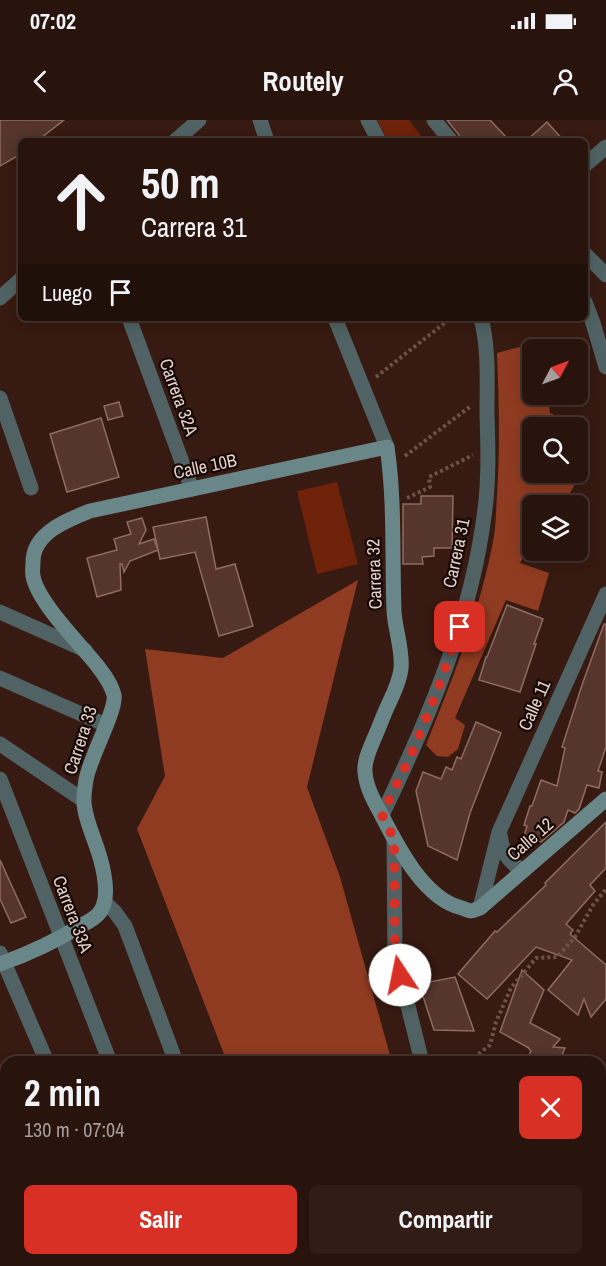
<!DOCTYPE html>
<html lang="es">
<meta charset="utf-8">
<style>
:root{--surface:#29140d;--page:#311d16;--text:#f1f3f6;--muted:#a59e9d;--line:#45332e;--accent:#d93025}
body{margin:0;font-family:"Archivo Narrow",sans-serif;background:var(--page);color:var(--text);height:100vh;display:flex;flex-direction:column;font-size:22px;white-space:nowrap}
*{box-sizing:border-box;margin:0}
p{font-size:20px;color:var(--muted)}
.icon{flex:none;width:33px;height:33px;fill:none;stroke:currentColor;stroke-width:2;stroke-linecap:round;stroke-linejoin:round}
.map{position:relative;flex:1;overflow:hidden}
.details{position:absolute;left:0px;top:936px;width:606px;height:210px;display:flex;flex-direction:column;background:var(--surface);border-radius:18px 18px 0 0;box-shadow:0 3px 15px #0003,0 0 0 2px var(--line)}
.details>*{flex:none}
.guide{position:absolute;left:18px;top:18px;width:570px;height:183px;border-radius:9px;box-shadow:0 3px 15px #0003,0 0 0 2px var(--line);background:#29140d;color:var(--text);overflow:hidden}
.needle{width:39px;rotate:49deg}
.buttons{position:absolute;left:522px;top:219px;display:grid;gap:12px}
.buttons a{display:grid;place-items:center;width:66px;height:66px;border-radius:9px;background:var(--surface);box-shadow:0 3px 15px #0003,0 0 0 2px var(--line);font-size:30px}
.pin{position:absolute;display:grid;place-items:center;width:51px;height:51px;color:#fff;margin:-26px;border-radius:12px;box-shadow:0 3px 9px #0006}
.me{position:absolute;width:66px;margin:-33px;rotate:349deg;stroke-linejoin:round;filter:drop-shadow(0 0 4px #0008)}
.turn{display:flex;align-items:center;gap:21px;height:126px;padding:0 24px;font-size:27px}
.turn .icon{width:78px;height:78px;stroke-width:2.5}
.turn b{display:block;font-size:42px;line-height:51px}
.then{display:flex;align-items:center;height:57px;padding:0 24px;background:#0003;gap:12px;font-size:22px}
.round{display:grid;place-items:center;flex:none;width:63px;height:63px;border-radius:9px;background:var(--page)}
.headline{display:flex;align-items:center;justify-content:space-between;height:102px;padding:0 24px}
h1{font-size:36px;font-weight:800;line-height:45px}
.primary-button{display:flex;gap:12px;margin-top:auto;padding:12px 24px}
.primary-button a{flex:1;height:69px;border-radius:9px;background:var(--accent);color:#fff;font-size:24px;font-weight:800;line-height:69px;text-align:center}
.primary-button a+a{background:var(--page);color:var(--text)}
.status{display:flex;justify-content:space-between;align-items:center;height:42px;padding:0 30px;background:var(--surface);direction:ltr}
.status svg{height:16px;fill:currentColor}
header{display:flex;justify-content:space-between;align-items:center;height:78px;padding:0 24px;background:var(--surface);font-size:27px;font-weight:800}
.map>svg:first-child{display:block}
.green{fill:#6d2209}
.forest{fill:#8f3b21}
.building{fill:#55352c;stroke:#8f6b61;stroke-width:1.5}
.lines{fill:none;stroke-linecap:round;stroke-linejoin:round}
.path{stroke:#6c524a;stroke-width:4;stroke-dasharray:3 3;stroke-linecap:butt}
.street{stroke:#506263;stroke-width:15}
.secondary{stroke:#698688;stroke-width:15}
.route{stroke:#d93025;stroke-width:10;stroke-dasharray:0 18}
.labels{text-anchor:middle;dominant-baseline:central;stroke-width:4.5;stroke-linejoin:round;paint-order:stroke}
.street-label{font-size:18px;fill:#e4d0ca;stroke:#150805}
</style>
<div class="status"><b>07:02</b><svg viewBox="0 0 49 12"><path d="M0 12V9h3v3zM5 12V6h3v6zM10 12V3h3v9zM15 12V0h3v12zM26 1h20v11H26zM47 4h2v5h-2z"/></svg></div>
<header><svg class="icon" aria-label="back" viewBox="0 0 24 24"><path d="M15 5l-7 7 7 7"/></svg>Routely<svg class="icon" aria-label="person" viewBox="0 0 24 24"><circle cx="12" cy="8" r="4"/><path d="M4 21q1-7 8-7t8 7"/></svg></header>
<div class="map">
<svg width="606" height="1146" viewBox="0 0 606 1146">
<rect width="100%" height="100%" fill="#371a11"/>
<g class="green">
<path d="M377,0h32l16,21h-37z"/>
<path d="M337,362l21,82 -41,10 -20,-83z"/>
</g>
<g class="forest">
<path d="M542,221l1,8 -11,1v44l16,1 2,18 7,3v11l-25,1v44h46v-33l7,1 2,19 -3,17 -7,5 -14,24 -31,1v39l-4,4 -8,14 29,10 -11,38 -32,-11 -51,118 10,7 -7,24 -10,8 -11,-1 -11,-11c27,-68 55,-136 68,-209 2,-13 2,-27 3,-41 3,-47 2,-94 0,-142z"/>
<path d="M358,460l-51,207 33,90 52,185h-165l-90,-233 28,-53 -20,-127 78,9z"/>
<path d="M600,1011h6v135h-397l16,-6h375z"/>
</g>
<g class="building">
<path d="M0,0h64l-27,21h-16v13l-21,12z"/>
<path d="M447,0h43l20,21h-49l-2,-6z"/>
<path d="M547,2l17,19h-38z"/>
<path d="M119,282l4,14 -15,4 -4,-14z"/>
<path d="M101,298l18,59 -52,15 -17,-58z"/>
<path d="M421,376h32l-1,52h-18v8l-12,1 1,7h-20v-60h18z"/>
<path d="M206,397l10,52 19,-5 18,62 -34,10 -24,-84 -35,7 -7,-32z"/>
<path d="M142,398l4,12 -7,14 15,-5 4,11 -28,11 -6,11 -2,-8h-2l1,26 -24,7 -10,-39 30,-8 -3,-11 17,-5 -4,-12z"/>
<path d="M507,485l36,14 -9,25h2l-16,48 -41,-12 7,-23h1z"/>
<path d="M604,504h2v123l-8,24 4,1 -3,16 -12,-3 -8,24 -4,4 -7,-3 -4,12 -23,20 -17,-6 3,-10 -3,-1 6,-19h2l9,-26 16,6 8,-38 -3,-1 20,-62z"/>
<path d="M476,602l25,11 -31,80 -13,47 -29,-14 -12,-55 7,-19 18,7 5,-12 6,3 5,-13 4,2z"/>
<path d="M606,702v46l-16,17 5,6 -29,33 7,6 -3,4 36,31v34l-15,18 -7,-18 -6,16 -30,-25 24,-30 -36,-13 -49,52 -29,-25 37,-43 2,1 49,-47 -1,-2z"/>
<path d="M0,740l26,57 -15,6 -11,-24z"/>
<path d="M522,850l22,20 -14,33 30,16 -7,8 12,1 -6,14h-34l6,-11 -2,-2v-1l-29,-16z"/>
<path d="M455,857l19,54 -40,-1 -15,-46z"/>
</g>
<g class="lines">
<g class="path">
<path d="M376,257l75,-59"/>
<path d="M405,336l66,-50"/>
<path d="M407,378l23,-11 -1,-10 44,-22"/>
<path d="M456,942l20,-6 14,-11 6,-23 15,-34 25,-30 21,-1 18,-20 18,-32 13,-16"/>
</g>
<g class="street">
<path d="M260,0l7,21"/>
<path d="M368,0l11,21"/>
<path d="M434,0l17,21"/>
<path d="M175,21l24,-21"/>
<path d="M585,45l21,-18"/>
<path d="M585,134l21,21"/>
<path d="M0,178l21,-19"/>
<path d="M585,182l8,21 13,44"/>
<path d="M129,198l63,171"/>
<path d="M335,198l52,129"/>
<path d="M0,278l31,90"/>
<path d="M0,492l85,38"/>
<path d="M0,558l106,47"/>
<path d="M0,624l83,56"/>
<path d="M0,659l110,283"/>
<path d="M382,695c47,-97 90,-198 103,-306 4,-31 3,-64 2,-95 0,-32 2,-66 -6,-96"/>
<path d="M500,715c3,19 7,25 23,36"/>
<path d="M394,719l1,115 27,108"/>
<path d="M104,782l11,10 10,14 51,136"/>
<path d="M480,788l19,-76 107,-238"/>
<path d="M0,833l47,109"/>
<path d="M0,1005l6,14"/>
<path d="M0,1137l4,9"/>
</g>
<path class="secondary" d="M0,844c28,-10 56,-23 82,-39 6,-3 14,-7 18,-13 11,-14 3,-46 -2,-61 -5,-16 -15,-37 -14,-53 0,-6 1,-12 2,-18 3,-21 31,-70 28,-85 -3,-12 -11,-22 -18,-31 -17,-21 -59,-63 -63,-88 -1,-4 0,-10 0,-14 0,-29 34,-42 57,-51l297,-64c8,54 5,109 7,164 1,19 9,39 7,58 -2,16 -10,29 -16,43 -4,10 -8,20 -12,29 -4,10 -9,20 -8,31 1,15 9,29 16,42 17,33 43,85 81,94 3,1 6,3 9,3 3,0 6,-2 9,-3l126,-109"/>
</g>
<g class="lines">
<path class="route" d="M400,855l-5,-21 -1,-115 -12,-24 29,-60 24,-58 25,-70"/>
</g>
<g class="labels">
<g class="street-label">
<text transform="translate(179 277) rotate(70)">Carrera 32A</text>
<text transform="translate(205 346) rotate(-12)">Calle 10B</text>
<text transform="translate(456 433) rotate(-78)">Carrera 31</text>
<text transform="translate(374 454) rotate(-92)">Carrera 32</text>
<text transform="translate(534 585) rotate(-66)">Calle 11</text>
<text transform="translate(80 620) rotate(-72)">Carrera 33</text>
<text transform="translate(530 719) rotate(-41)">Calle 12</text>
<text transform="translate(73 794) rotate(69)">Carrera 33A</text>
</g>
</g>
</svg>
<div class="buttons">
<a><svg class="needle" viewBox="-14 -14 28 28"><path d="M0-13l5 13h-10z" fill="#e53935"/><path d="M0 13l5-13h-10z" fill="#a59e9d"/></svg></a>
<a><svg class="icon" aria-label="search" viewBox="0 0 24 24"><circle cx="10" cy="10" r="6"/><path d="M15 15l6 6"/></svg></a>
<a><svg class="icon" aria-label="layers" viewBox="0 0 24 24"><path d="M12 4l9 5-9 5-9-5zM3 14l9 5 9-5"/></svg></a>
</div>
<div class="pin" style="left:460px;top:507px;background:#d93025"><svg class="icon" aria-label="arrive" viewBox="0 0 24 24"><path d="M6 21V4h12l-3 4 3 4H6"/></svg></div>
<svg class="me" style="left:400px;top:855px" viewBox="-20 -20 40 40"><circle r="19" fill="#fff"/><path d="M0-13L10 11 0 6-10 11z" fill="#d93025"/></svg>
<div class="guide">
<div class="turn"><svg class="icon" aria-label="ahead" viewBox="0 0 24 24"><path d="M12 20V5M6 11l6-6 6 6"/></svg><div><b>50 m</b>Carrera 31</div></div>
<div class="then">Luego<svg class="icon" aria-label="arrive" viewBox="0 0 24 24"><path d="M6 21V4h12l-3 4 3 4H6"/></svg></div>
</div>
<section class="details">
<div class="headline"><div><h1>2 min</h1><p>130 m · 07:04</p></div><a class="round" style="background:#d93025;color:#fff"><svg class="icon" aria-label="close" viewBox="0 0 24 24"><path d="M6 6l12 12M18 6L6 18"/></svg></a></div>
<div class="primary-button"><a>Salir</a><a>Compartir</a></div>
</section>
</div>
